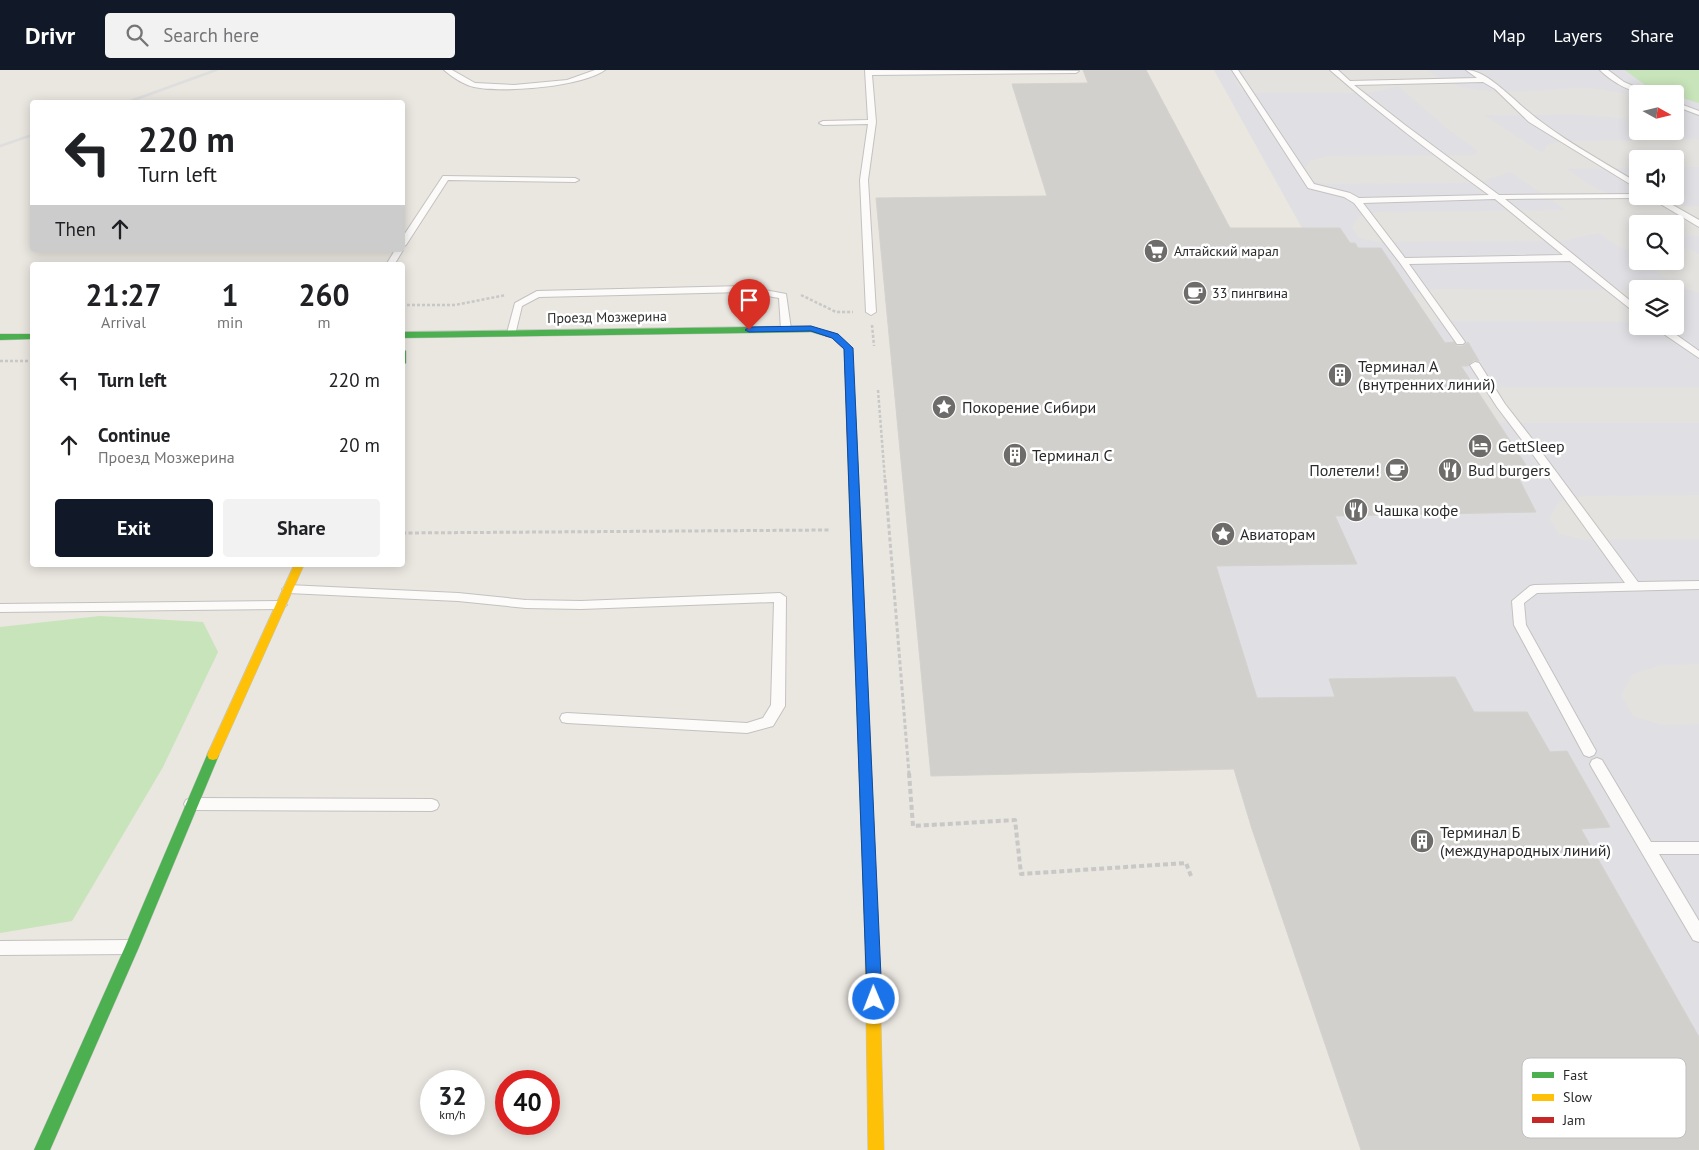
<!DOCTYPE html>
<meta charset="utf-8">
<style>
:root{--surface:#fff;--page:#f2f2f2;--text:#202124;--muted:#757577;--accent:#111827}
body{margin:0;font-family:"PT Sans",sans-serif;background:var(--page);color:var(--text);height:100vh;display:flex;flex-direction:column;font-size:19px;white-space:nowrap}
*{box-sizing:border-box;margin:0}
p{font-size:16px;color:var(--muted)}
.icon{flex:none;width:28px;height:28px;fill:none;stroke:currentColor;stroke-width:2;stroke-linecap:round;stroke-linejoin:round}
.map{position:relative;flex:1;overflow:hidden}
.sheet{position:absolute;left:30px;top:192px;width:375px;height:305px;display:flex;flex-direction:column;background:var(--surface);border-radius:5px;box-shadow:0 2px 12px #0003}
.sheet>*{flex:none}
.guide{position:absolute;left:30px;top:30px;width:375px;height:152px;border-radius:5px;box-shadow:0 2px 12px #0003;background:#fff;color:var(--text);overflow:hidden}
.needle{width:32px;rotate:98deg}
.buttons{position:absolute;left:1629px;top:15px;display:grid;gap:10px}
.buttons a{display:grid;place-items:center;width:55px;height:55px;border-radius:5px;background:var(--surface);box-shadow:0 2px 12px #0003;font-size:25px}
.speed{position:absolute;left:420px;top:1000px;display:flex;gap:10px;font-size:25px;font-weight:700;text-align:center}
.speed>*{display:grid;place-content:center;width:65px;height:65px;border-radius:50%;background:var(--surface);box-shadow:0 2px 12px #0003;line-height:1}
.speed small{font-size:12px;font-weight:400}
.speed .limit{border:8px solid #d22;background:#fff;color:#111}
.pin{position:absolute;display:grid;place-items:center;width:42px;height:42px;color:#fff;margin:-51px -21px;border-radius:50% 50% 50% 0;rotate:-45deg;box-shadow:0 0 5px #0007}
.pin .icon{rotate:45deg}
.me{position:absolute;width:55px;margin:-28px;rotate:359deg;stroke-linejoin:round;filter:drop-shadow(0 0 4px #0008)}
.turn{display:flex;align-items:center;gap:18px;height:105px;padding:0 25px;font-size:22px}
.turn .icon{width:65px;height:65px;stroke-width:2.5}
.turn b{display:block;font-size:35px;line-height:42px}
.then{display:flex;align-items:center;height:48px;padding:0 25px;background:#0003;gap:10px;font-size:19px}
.eta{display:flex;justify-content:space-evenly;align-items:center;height:85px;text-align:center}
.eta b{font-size:30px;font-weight:700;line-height:35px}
.primary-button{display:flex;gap:10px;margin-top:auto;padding:10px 25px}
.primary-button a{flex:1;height:58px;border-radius:5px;background:var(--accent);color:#fff;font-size:20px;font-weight:700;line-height:58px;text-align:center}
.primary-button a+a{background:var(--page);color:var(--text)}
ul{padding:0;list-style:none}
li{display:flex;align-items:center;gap:15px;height:65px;padding:0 25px}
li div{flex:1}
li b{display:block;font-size:19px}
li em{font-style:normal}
header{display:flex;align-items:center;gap:30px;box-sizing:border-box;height:70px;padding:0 25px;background:var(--accent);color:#fff}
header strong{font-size:24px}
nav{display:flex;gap:28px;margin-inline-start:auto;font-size:18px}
.search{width:350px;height:45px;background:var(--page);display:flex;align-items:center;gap:12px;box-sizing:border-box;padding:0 18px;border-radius:5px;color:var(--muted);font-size:19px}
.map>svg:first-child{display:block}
.airport{fill:#e0dfe3;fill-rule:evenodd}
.green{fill:#c8e4ba}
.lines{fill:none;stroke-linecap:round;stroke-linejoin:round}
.taxiway{fill:#e4e2df;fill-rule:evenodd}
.building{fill:#d2d0cc;stroke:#d4d2cd}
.lane-casing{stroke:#c3c2c1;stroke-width:2}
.fast-casing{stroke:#c3c2c1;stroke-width:1}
.slow-casing{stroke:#c3c2c1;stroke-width:1}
.jam-casing{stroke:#c3c2c1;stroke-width:1}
.path-far2{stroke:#c8c8c7;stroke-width:2.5;stroke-dasharray:3 2;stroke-linecap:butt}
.path-far1{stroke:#c8c8c7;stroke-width:3;stroke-dasharray:4 2.5;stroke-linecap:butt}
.path{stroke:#c8c8c7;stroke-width:4;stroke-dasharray:5 3;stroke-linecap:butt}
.lane{fill:#fcfbfa;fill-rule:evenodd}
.fast{fill:#4caf50;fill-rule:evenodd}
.slow{fill:#ffc107;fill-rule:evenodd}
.jam{fill:#c62828;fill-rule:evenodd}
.rail{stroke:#dedede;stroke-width:2.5}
.route{fill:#1a73e8;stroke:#114b97}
.labels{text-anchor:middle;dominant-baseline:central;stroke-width:5;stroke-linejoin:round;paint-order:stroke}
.far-poi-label{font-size:14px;fill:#2b2b2b;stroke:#fff;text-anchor:start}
.far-street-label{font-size:14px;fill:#2b2b2b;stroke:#fff}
.poi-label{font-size:16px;fill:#2b2b2b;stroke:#fff;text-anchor:start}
.key{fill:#fff;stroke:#bfbfbf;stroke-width:1}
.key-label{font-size:14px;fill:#2b2b2b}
</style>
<header>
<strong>Drivr</strong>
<div class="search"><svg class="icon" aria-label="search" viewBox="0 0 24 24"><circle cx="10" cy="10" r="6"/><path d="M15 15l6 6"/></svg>Search here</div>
<nav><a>Map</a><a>Layers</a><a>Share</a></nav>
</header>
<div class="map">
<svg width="1699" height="1080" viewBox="0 0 1699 1080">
<rect width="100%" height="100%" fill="#eae6e0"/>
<path class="airport" d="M1214,0h485v1080h-338l-109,-321 -83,-271 -14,-330h147zM1638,24h37v37h-37zM1638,89h37v37h-37zM1638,154h37v37h-37zM1638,219h37v37h-37z"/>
<g class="green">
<path d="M1625,0h74v33l-24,-7v-2l-22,-3z"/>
<path d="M100,546l103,6 15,30 -55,115 -91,154 -72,12v-306z"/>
</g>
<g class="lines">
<g class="taxiway">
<path d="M1250,0h178c42,34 107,18 157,18 18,1 35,4 53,8v26c-52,-12 -102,-5 -154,-7l58,38 5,-8 16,-4 136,-2v28h-24v-8h-37v9l-71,1c9,6 19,14 29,19 31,15 69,18 103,18v30l-24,-1v-11h-37v28l-18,-4 -21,-15 -37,8 -185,1 -18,-4 -7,-11 7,-11 18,-4 189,-2 -56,-38 -34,11 -149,1 -16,-4 -7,-10 7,-10 16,-4 146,-1 4,-2v-3l-27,-19 -52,-45 -27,7h-116l-14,-3 -6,-9 6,-9z"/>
<path d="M1675,176l17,4 7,4v39c-21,-5 -38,-14 -51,-32h27z"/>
<path d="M1434,219l204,1v32l-204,-1 -19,-4 -8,-12 8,-12z"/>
<path d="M1501,317h198v36h-198l-22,-5 -8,-13 8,-13z"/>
<path d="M1699,425v44l-116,1 -24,-6 -10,-16 10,-16 24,-6z"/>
<path d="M1699,594v60l-38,1 -28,-9 -12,-21 12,-21 28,-9z"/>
</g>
</g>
<path class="building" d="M1083,0h63l84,158h110l10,15h5l3,5h23l64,95 9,-1 3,4h6l5,-4 11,19 -5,-1 -6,6h-7l69,105h-15l21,41 -201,4 22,48 -141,2 41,132 78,-1 -6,-18 126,-2 19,35h53l23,40 17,-1 43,76 -29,2 118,208v113h-338l-109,-321 -18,-60 -303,7 -55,-578 171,-2 -35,-112 76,-1z"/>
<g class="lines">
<g class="lane-casing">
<g id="lane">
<path d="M444,0h8l23,13 39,2 53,-5 28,-10h10c-24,17 -102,23 -131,17 -10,-2 -23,-11 -30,-17z"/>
<path d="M865,0l214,1 -3,2 -204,2 4,47 -8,58 8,132 -5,3 -5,-3 -6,-132 8,-56 -45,1 -4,-2 4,-2 45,-1z"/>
<path d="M1232,0h6l76,114 36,9 9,5 130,-3c-55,-40 -109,-81 -159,-125h8l12,11 127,-3 -11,-8c17,0 35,18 48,29 36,34 81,58 124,84v6l-109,-67 -34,-33 -12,-7 -129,3 51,40 94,70 139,-1v2h5l-4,2 -134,1 133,108v8l-68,-54 -161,3 56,78 -2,2h-6l-57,-81 -46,-60 -10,-6 -36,-9zM1495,129l68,56 -158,3 -42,-55z"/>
<path d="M1600,0h8l16,12 28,12c-19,0 -39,-11 -52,-24z"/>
<path d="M1675,32l24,9v4l-24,-9z"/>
<path d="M443,106l132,2 4,2 -4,2 -127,-2 -42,65 -4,2v-9z"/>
<path d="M1647,126h10l42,24v7z"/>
<path d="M402,179l1,1 -9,15h-8l9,-15z"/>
<path d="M744,216l42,8 5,35 -2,2 -3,1 -5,-3 -2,-31 -35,-6 -205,5 -17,9 -7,29 -3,1 -5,-3 8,-30 22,-12z"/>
<path d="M1652,256h12l35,25v7z"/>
<path d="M1475,292l4,1 26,41 28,36 1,2 -1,2h-8l-28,-37 -27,-42z"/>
<path d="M1536,379l4,1 98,132 61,-1v8l-162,4 -13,10 2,22 70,126 -2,4 -5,2 -5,-2 -70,-130 -2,-24 18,-15 4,-1 91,-2 -94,-131z"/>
<path d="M288,515l170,8 68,7 55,1 199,-8 6,4 -1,109 -12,20 -26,7 -180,-10 -5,-1 -2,-4 2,-4 5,-1 180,10 16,-5 8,-13 3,-103 -193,7 -55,-1 -68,-7 -170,-8 -6,-4z"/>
<path d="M281,531l6,4 -6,4 -281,3v-8z"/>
<path d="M1597,688l5,2 49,82h48v12h-40l40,67v21l-6,-2 -101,-172 -2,-4 2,-4z"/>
<path d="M191,728l241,1 5,2 2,4 -2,4 -5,2 -241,-1 -5,-2 -2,-4 2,-4z"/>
<path d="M130,870l6,2 2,5 -2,5 -6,2 -130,1v-14z"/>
</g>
</g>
<g class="fast-casing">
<g id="fast">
<path d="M811,256l21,8 -4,3 -17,-5 -409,6v-6z"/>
<path d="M0,264h32v5l-32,1z"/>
<path d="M402,278l4,3v12l-4,3z"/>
<path d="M852,365l5,3 22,505 -2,5 -5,2 -5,-2 -2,-5 -18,-505z"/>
<path d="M213,680l4,1 2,4 -80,192 -89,203h-16l91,-203 82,-192 2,-4z"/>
</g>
</g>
<g class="slow-casing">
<g id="slow">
<path d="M294,495h10l-85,190 -2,4 -4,1 -4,-1 -2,-4z"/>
<path d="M872,866l5,2 2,5 5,207h-16l-3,-207 2,-5z"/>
</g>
</g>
<g class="jam-casing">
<path id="jam" d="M828,261l10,3 14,14 5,90 -5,3 -5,-3 -3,-89 -12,-11 -7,-2v-4z"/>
</g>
<g class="path-far2">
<path d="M801,225l35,17h17"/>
<path d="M402,235h53l51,-10"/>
<path d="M872,255l2,21"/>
<path d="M0,291h32"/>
<path d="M878,320l7,90"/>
</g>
<g class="path-far1">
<path d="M885,409l24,295"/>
<path d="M402,463l427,-3"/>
</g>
<path class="path" d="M909,703l4,53 102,-6 6,54 165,-11 5,13"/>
<use href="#lane" class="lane"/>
<use href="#fast" class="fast"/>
<use href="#slow" class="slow"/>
<use href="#jam" class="jam"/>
<g class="rail">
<path d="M128,32l88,-32"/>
<path d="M0,76l32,-11"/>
</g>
</g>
<path class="route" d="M811,256l27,8 15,14 29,651 -2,5 -6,2 -5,-2 -2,-5 -23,-650 -12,-11 -21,-7 -62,1 -4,-2 4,-3z"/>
<defs>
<g id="supermarket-disc" transform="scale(1.25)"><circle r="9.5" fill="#6e6c6a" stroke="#fff"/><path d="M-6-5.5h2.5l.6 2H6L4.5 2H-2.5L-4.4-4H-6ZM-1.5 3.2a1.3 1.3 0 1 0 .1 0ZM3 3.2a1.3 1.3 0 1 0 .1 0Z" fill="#fff"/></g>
<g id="cafe-disc" transform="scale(1.25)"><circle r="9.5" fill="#6e6c6a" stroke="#fff"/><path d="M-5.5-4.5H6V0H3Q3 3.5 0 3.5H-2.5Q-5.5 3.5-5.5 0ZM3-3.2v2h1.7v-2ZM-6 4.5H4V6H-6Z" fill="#fff"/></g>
<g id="building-disc" transform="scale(1.25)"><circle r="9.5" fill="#6e6c6a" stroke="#fff"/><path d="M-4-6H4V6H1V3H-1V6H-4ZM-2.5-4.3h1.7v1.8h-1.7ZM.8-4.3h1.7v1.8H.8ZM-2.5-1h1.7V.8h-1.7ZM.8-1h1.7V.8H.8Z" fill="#fff"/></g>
<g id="sight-disc" transform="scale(1.25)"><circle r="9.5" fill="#6e6c6a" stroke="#fff"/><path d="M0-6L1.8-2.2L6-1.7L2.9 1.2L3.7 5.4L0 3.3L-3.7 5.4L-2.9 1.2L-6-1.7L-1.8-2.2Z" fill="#fff"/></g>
<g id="hotel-disc" transform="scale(1.25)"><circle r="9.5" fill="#6e6c6a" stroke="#fff"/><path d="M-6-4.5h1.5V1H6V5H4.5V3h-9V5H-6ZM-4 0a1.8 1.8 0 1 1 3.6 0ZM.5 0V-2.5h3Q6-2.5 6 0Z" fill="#fff"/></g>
<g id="restaurant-disc" transform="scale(1.25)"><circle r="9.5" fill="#6e6c6a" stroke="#fff"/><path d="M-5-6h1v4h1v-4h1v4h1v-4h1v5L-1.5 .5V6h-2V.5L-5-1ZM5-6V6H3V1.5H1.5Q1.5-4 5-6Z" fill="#fff"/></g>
</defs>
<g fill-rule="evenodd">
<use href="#supermarket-disc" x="1156" y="181"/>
<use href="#cafe-disc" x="1195" y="223"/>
<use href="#building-disc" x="1340" y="305"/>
<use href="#sight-disc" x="944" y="337"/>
<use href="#hotel-disc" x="1480" y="376"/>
<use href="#building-disc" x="1015" y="385"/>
<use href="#cafe-disc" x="1397" y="400"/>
<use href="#restaurant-disc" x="1450" y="400"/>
<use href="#restaurant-disc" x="1356" y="440"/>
<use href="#sight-disc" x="1223" y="464"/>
<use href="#building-disc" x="1422" y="771"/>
</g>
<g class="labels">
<g class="far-poi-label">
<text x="1174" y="181">Алтайский марал</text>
<text x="1212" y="223">33 пингвина</text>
</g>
<g class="far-street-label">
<text transform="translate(607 247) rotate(-1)">Проезд Мозжерина</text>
</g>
<g class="poi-label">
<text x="1358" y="296">Терминал А<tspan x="1358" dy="18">(внутренних линий)</tspan></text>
<text x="962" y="337">Покорение Сибири</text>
<text x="1498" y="376">GettSleep</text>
<text x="1032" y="385">Терминал С</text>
<text x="1380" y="400" text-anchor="end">Полетели!</text>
<text x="1468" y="400">Bud burgers</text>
<text x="1374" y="440">Чашка кофе</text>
<text x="1240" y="464">Авиаторам</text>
<text x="1440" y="762">Терминал Б<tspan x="1440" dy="18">(международных линий)</tspan></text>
</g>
</g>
<rect x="1522" y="988" width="164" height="80" rx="8" class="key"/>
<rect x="1532" y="1002" width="22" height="6" fill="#4caf50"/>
<rect x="1532" y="1024" width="22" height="7" fill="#ffc107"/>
<rect x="1532" y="1047" width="22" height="6" fill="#c62828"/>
<g class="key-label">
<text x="1563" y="1010">Fast</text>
<text x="1563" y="1032">Slow</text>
<text x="1563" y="1055">Jam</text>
</g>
</svg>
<div class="buttons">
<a><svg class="needle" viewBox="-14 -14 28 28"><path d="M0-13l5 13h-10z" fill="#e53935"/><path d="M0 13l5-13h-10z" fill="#757577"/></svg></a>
<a><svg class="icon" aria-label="sound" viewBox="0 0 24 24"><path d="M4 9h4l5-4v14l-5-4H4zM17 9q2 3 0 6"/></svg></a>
<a><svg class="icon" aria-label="search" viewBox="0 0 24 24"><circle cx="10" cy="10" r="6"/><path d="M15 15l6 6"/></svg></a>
<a><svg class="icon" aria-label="layers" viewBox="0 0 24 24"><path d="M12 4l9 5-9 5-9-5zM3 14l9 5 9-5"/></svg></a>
</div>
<div class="speed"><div>32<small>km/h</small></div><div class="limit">40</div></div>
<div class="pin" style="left:749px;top:260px;background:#d93025"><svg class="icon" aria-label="arrive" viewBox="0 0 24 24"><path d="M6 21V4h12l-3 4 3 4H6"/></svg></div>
<svg class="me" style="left:874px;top:929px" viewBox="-20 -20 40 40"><circle r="17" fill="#1a73e8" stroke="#fff" stroke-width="3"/><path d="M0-11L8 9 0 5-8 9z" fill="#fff"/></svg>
<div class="guide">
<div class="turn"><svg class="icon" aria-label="left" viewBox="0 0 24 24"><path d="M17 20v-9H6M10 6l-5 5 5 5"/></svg><div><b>220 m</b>Turn left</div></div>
<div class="then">Then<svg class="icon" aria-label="ahead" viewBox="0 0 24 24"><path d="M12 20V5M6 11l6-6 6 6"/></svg></div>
</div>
<section class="sheet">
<div class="eta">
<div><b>21:27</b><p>Arrival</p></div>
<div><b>1</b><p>min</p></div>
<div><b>260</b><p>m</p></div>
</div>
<ul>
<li><svg class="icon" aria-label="left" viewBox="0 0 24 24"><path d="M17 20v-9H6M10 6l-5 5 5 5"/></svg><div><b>Turn left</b></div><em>220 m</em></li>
<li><svg class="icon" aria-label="ahead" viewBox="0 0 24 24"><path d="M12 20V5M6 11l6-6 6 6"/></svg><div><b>Continue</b><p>Проезд Мозжерина</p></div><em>20 m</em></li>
</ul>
<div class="primary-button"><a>Exit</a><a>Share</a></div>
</section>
</div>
